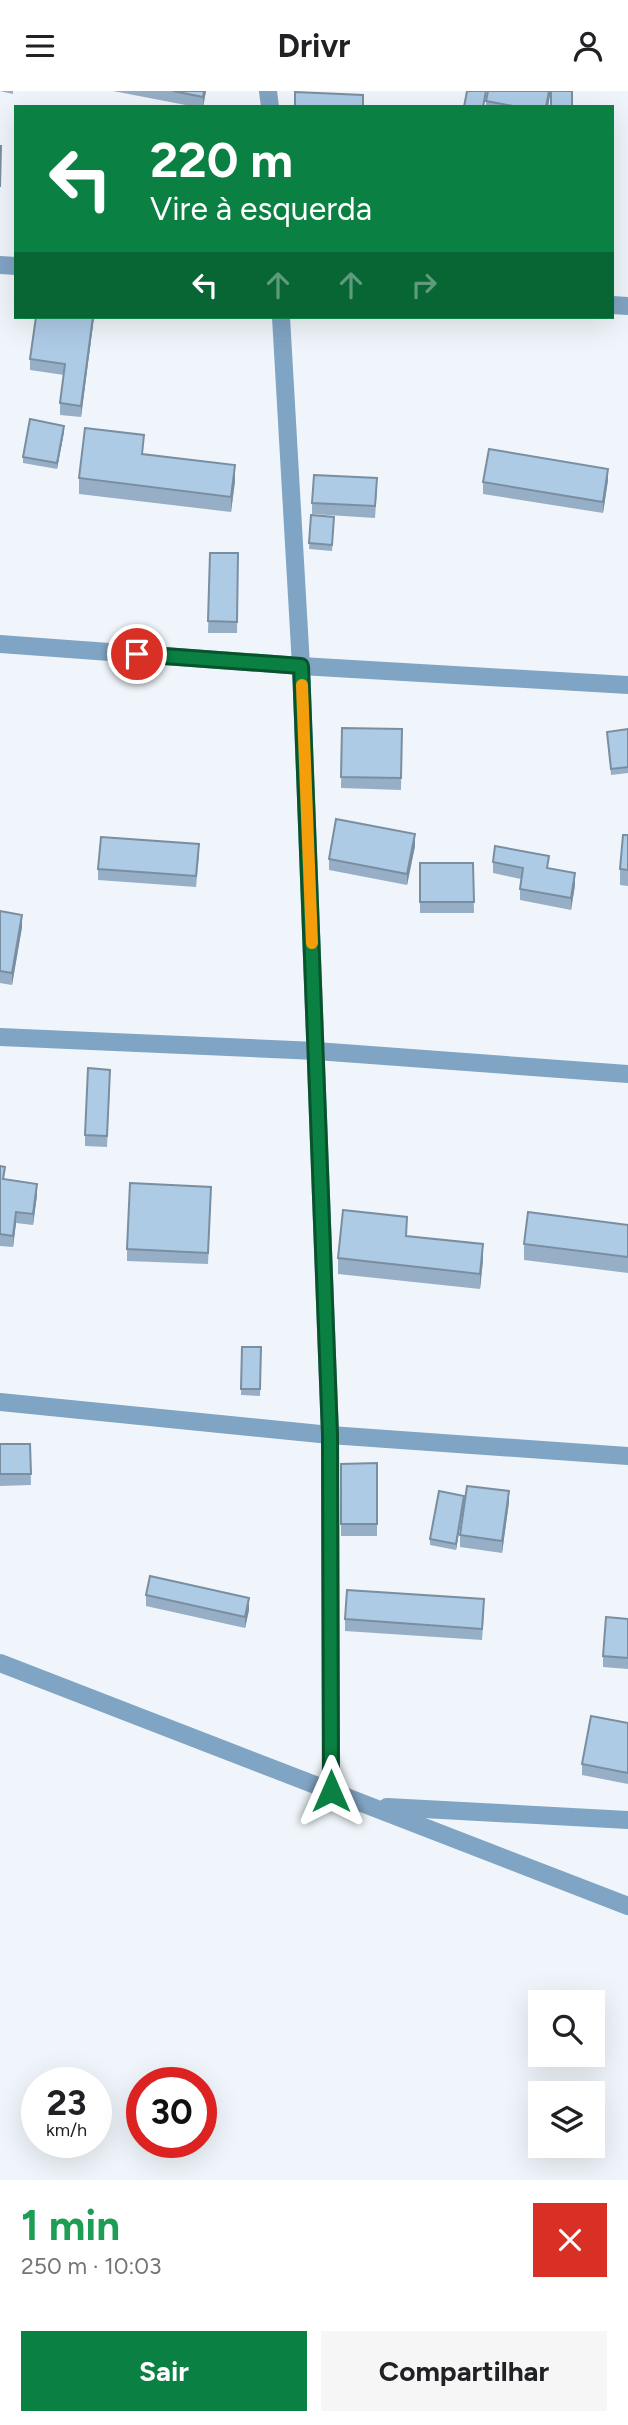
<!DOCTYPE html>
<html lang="pt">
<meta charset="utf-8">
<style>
:root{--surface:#fff;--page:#f6f6f6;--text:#202124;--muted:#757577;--accent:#0b8043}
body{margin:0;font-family:Figtree,sans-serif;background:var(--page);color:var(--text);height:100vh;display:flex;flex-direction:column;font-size:26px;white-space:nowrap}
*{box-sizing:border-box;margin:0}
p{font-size:23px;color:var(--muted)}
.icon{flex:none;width:38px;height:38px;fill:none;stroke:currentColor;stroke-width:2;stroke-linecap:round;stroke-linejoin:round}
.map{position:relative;height:2089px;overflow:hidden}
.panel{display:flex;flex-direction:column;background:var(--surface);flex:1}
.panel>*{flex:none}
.top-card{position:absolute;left:14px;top:14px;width:600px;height:214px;border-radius:0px;box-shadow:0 7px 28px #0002;background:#0b8043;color:#fff;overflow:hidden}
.controls{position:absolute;left:528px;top:1899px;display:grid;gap:14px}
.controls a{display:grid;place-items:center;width:77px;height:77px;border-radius:0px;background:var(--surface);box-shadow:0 7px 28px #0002;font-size:35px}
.speed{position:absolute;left:21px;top:1976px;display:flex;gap:14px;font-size:35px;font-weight:700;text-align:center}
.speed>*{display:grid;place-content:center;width:91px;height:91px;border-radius:50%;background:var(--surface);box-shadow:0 7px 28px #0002;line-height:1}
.speed small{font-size:18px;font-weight:400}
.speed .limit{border:10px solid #d22;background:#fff;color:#111}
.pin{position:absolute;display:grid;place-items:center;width:60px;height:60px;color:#fff;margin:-30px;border:4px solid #fff;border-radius:50%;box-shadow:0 2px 7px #0007}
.me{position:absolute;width:77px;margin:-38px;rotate:0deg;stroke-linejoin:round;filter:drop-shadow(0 0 5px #0008)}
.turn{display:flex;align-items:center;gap:24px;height:147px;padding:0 21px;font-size:32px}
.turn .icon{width:91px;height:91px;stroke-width:2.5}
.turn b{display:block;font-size:49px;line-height:60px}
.lanes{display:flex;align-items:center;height:66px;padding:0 21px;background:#0003;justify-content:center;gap:35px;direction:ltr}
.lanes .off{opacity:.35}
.round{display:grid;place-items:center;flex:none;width:74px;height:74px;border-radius:0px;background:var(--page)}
.headline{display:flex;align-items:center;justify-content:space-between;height:119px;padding:0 21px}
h1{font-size:42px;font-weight:700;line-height:52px;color:#1e9e55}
.cta{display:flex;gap:14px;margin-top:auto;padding:14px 21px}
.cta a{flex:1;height:80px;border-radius:0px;background:var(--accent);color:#fff;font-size:28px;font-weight:700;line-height:80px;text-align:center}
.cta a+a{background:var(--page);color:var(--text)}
header{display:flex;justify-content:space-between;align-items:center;height:91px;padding:0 21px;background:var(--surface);font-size:32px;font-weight:700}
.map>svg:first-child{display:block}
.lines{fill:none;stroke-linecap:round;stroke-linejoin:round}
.minor{stroke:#80a4c3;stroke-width:18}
.wall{fill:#96afc6}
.shaded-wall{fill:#7a8ea1}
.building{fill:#aecbe6;stroke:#7a8ea1;stroke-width:2}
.route-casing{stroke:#07532c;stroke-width:18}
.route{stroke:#0b8043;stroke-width:12}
.slow{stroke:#f59e0b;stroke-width:12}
</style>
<header><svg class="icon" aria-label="menu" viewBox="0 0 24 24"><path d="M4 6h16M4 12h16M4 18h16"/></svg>Drivr<svg class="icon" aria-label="person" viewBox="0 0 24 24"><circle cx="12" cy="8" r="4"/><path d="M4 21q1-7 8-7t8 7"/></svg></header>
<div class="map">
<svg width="628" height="2089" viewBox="0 0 628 2089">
<rect width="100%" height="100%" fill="#eff5fa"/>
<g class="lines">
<g class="minor">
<path d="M268,0l2,16"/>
<path d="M0,174l16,1"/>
<path d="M612,214l16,1"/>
<path d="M281,226l20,349 29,769 1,356"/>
<path d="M0,553l301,22 327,19"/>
<path d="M0,946l316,14 312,23"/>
<path d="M0,1311l330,33 298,21"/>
<path d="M0,1572l628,243"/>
<path d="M387,1716l241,13"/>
</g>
</g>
<g class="wall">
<path d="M0,0h13v3z"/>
<path d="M113,0h93l-3,16h-7z"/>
<path d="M550,0l-2,16h-62v-6z"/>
<path d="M36,226h58l-13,100 -21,-2v-12l4,-28 -34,-5v-11z"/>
<path d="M64,341l-7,37 -34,-6v-6z"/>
<path d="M144,363l91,27 -4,31 -152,-18v-16z"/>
<path d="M608,389l-5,33 -120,-19v-12z"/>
<path d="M377,399l-2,28 -63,-4v-11z"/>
<path d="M311,424l23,8 -2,28 -23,-2z"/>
<path d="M210,462h28l-1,80h-29z"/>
<path d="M342,637l60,1 -1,61 -60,-2z"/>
<path d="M628,638v44l-17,2 -4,-43z"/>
<path d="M628,744v51l-8,-1v-16z"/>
<path d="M415,755l-8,39 -78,-15v-11z"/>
<path d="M199,764l-3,32 -98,-7v-11z"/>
<path d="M493,771l56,6 26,17 -4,25 -51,-10v-11l1,-10 -28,-6z"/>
<path d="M420,772h53l1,50h-54z"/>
<path d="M0,820l22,16 -10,58 -12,-2z"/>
<path d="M110,990l-3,66 -22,-1v-11z"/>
<path d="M0,1075l5,14 32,15 -4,30 -17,-2 -3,24 -13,-1z"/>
<path d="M211,1107l-3,66 -81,-3v-12z"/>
<path d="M628,1134v48l-104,-13v-16z"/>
<path d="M407,1145l76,24 -3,29 -142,-15v-16z"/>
<path d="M242,1256h19l-1,49 -19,-1z"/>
<path d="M0,1353h30l1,41 -31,1z"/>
<path d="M377,1372v73h-36v-72z"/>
<path d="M464,1411l-8,48 -26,-5v-6z"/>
<path d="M509,1411l-7,51 -42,-6v-12z"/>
<path d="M146,1504l103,15 -4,18 -99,-22z"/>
<path d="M484,1520l-2,29 -137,-9v-12z"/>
<path d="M628,1528v50l-25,-2v-11z"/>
<path d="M628,1632v61l-46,-9v-11z"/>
</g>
<g class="shaded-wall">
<path d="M204,0h2l-3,16v-10z"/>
<path d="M549,0h1v5l-2,11h-2z"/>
<path d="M93,226h1l-13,100v-11z"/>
<path d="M64,335v6l-7,37v-6z"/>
<path d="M235,374v16l-4,31v-15z"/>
<path d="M608,378v11l-5,33v-11z"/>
<path d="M415,743v12l-8,39v-11z"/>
<path d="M575,782v12l-4,25v-12z"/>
<path d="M22,824v12l-10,58v-12z"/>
<path d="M37,1093v11l-4,30v-11z"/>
<path d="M16,1121v11l-3,24v-11z"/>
<path d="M483,1153v16l-3,29v-15z"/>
<path d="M509,1400v11l-7,51v-12z"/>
<path d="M464,1405v6l-8,48v-6z"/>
<path d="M249,1507v12l-4,18v-11z"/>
</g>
<g class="building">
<path d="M173,0h31l-1,6z"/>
<path d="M467,0h19l-3,16h-19z"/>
<path d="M488,0h61l-3,16h-28l-32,-6z"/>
<rect x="551" y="0" width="21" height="16"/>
<path d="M295,1l68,3v12h-68z"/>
<path d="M0,55h1l-1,41z"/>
<path d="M36,226h57l-12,89 -21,-3 5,-39 -35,-5z"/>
<path d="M30,328l34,7 -7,37 -34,-6z"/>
<path d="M85,337l59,7 -2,19 93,11 -4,32 -152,-19z"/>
<path d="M489,358l119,20 -5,33 -120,-20z"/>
<path d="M314,384l63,3 -2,28 -63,-3z"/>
<path d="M311,424l23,2 -2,28 -23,-2z"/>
<path d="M210,462h28l-1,69 -29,-1z"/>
<path d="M342,637l60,1 -1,49 -60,-1z"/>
<path d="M628,638v38l-17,2 -4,-37z"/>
<path d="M336,728l79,15 -8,40 -78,-15z"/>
<path d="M623,744h5v35l-8,-1z"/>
<path d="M101,746l98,7 -3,32 -98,-7z"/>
<path d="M495,755l54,10 -2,12 28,5 -4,25 -51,-9 3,-21 -30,-6z"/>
<path d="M420,772h53l1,39h-54z"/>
<path d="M0,820l22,4 -10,58 -12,-2z"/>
<path d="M88,977l22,2 -3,66 -22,-1z"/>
<path d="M0,1075l5,1 -2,12 34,5 -4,30 -17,-2 -3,24 -13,-2z"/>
<path d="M130,1092l81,4 -3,66 -81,-4z"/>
<path d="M343,1119l64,7 -1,19 77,8 -3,30 -142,-16z"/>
<path d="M528,1121l100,13v32l-104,-13z"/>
<path d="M242,1256h19l-1,42h-19z"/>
<path d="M0,1353h30l1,30h-31z"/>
<path d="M377,1372v61h-36v-60z"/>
<path d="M467,1395l42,5 -7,50 -42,-6z"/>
<path d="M439,1400l25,5 -8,48 -26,-5z"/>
<path d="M150,1485l99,22 -4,19 -99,-22z"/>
<path d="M347,1499l137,9 -2,30 -137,-10z"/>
<path d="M606,1526l22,2v39l-25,-2z"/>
<path d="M591,1625l37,7v50l-46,-9z"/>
</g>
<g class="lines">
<g class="route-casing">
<path id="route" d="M137,563l164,12 29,769 1,356"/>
</g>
<use href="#route" class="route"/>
<path class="slow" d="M302,594l10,258"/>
</g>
</svg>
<div class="controls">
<a><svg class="icon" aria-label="search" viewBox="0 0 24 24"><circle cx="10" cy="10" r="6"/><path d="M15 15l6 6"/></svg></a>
<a><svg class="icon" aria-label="layers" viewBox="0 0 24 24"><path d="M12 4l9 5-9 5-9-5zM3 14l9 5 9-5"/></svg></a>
</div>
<div class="speed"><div>23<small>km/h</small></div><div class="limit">30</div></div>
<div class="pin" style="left:137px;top:563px;background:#d93025"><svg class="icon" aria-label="arrive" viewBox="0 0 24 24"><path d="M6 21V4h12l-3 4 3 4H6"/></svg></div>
<svg class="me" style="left:331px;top:1700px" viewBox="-20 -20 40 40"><path d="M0-17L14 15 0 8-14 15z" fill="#0b8043" stroke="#fff" stroke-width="4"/></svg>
<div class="top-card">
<div class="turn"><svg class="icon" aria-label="left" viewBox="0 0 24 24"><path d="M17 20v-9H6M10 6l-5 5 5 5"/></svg><div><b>220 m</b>Vire à esquerda</div></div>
<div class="lanes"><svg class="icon" aria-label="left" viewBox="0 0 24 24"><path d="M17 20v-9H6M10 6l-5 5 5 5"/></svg><svg class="icon off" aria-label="ahead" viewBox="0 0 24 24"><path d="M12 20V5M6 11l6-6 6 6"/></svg><svg class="icon off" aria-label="ahead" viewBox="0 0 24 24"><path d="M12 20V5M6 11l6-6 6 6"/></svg><svg class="icon off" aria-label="right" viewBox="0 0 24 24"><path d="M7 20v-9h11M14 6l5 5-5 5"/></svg></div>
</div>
</div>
<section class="panel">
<div class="headline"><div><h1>1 min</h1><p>250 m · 10:03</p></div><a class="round" style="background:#d93025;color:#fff"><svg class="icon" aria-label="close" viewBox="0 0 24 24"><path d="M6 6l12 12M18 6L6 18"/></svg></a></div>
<div class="cta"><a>Sair</a><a>Compartilhar</a></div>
</section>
